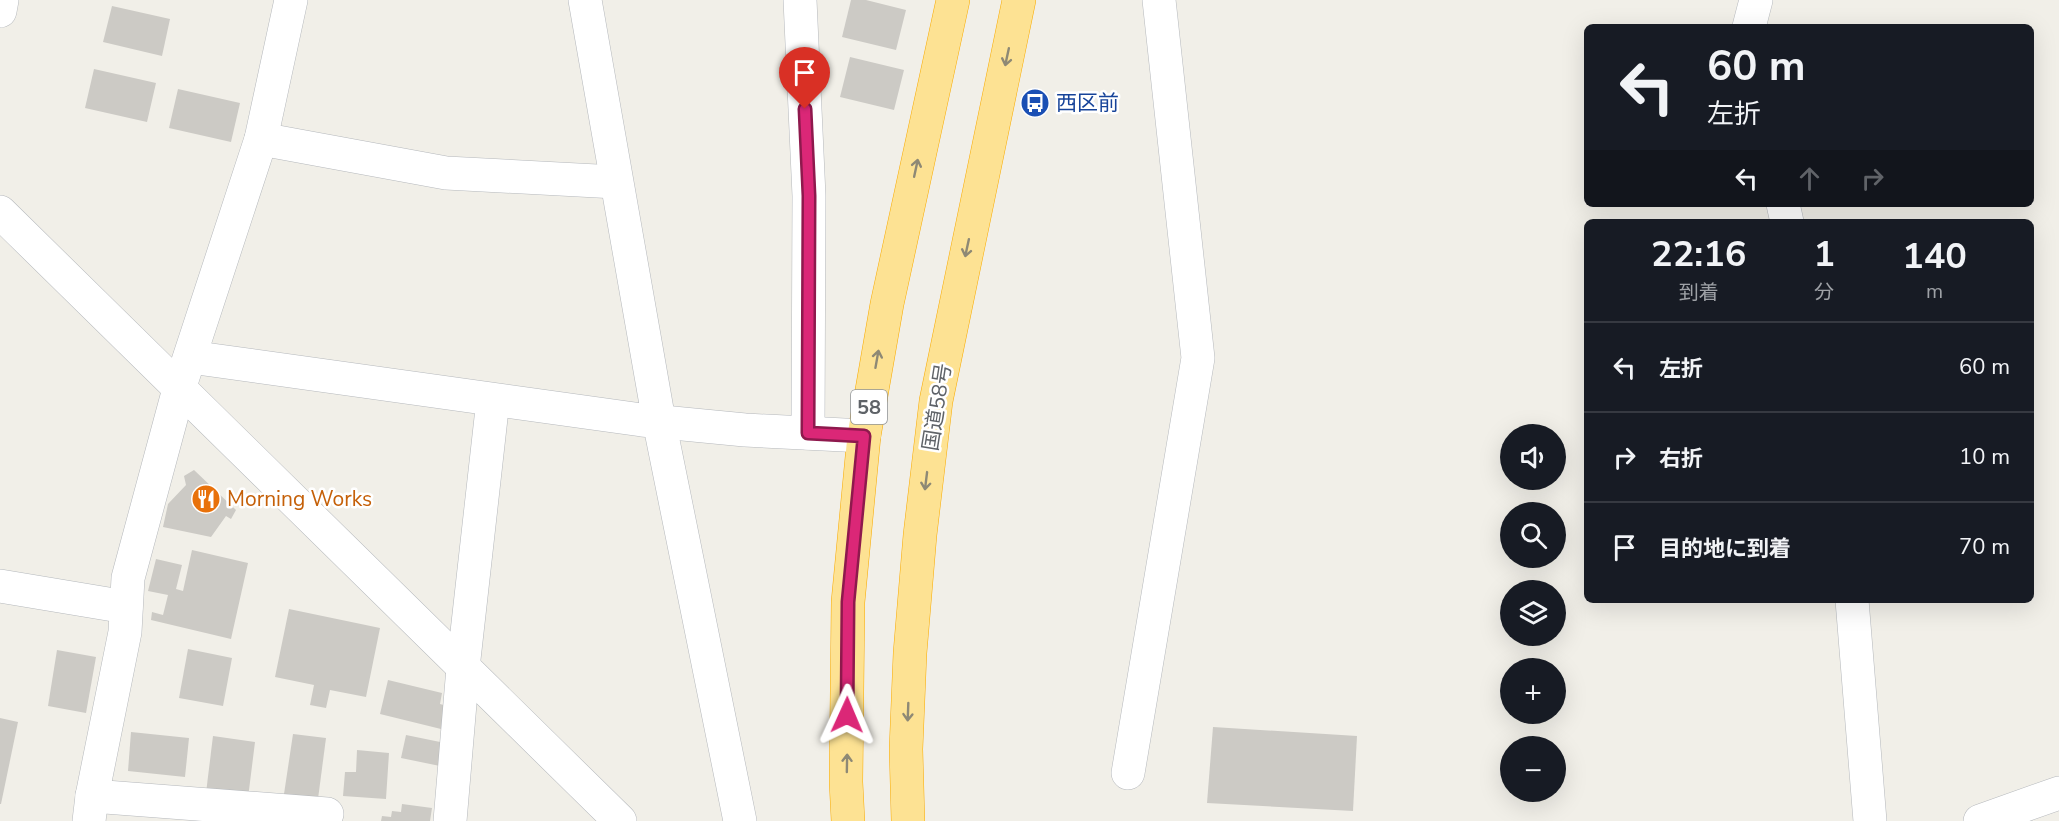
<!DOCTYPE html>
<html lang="ja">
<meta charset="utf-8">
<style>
:root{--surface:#171b24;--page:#20242c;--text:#f1f3f6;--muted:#9ea1a6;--line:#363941}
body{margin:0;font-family:"Nunito Sans","Noto Sans JP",sans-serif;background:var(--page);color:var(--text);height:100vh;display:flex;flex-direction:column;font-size:22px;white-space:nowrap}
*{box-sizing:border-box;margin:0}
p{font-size:20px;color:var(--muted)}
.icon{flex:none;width:33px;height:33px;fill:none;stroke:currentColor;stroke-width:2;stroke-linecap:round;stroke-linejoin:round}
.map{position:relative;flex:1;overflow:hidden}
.details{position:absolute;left:1584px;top:219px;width:450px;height:384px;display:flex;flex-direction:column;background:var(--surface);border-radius:9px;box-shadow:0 6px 24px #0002}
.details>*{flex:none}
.guide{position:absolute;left:1584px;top:24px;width:450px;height:183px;border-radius:9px;box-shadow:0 6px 24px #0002;background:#171b24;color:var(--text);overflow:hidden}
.fabs{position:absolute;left:1500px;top:424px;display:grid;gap:12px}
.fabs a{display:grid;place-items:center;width:66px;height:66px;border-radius:50%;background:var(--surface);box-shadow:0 6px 24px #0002;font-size:30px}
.pin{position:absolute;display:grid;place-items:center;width:51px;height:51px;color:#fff;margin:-62px -26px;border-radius:50% 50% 50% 0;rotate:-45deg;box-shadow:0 0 6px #0007}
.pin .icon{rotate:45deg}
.me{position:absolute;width:66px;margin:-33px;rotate:1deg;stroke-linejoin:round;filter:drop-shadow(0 0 4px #0008)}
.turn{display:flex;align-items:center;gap:21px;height:126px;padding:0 24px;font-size:27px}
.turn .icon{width:78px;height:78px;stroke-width:2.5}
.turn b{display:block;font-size:42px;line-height:51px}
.lanes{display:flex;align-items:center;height:57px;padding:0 24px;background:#0003;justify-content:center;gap:30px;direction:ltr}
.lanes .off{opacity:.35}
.eta{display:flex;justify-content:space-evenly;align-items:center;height:102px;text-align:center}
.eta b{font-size:36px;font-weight:700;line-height:42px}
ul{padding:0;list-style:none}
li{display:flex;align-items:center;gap:18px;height:90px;padding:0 24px;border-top:2px solid var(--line)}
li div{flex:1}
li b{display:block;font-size:22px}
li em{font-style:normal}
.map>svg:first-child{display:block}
.building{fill:#cccac5}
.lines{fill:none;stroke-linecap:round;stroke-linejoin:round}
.minor-casing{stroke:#b5b8bc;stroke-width:34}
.highway-casing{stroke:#f9ab00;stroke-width:34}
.minor{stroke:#fff;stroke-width:33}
.highway{stroke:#fde293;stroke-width:33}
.oneway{stroke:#8e8975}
.route-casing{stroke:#8e194d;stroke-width:15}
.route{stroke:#db2777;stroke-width:10}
.labels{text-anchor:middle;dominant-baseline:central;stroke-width:5;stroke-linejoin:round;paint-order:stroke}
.shield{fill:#fff;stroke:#8f9295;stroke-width:1.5}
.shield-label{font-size:20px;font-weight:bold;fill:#5f6368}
.transit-label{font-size:21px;fill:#164399;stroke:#fff;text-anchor:start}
.street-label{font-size:21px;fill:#5f6368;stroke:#fff}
.food-label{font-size:21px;fill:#c56008;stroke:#fff;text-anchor:start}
</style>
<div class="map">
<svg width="2059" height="821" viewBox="0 0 2059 821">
<rect width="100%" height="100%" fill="#f1efe8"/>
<g class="building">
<path d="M851,0h15l40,10 -10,40 -54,-13z"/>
<path d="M112,6l58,13 -8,37 -59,-14z"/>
<path d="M850,57l54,13 -10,40 -54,-13z"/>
<path d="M94,69l62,14 -9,39 -62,-14z"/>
<path d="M178,89l62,14 -9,39 -62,-14z"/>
<path d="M194,470l42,40 -5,9 -5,-3 -15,21 -48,-10 5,-23 18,-19 -2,-9z"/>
<path d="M192,550l56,13 -17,76 -80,-19 1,-8 11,3 5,-20 -20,-4 8,-32 26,6 -6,24 7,2z"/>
<path d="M289,609l91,19 -14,69 -36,-7 -4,18 -16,-3 4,-20 -39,-8z"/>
<path d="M188,649l44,9 -9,48 -44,-8z"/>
<path d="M57,650l39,7 -10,56 -38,-7z"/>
<path d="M388,680l54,13 -2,11 7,2 -6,23 -61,-15z"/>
<path d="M0,718l18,4 -17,82h-1z"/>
<path d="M1213,727l144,9 -4,75 -146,-8z"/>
<path d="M131,732l58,6 -4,39 -57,-6z"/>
<path d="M293,734l33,4 -8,61 -34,-5z"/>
<path d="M406,735l39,8 -5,23 -39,-8z"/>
<path d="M213,736l42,6 -7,56 -42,-5z"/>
<path d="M357,750l32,3 -3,46 -43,-3 2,-24h11z"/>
<path d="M402,804l30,4 -2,13h-49l1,-5 9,1 1,-6 9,1z"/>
</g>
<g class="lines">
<g class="minor-casing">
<g id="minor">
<path d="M585,0l74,421 81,400"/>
<path d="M800,0l9,196 -1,237"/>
<path d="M0,11l2,-11"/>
<path d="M1749,27l7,-27"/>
<path d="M261,139l185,34 170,9"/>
<path d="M1783,204l4,18"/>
<path d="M0,212l620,609"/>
<path d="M190,357l452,63 103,10 119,6"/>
<path d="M0,586l126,21"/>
<path d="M1852,600l18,221"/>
<path d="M1128,773l70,-415 -39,-358"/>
<path d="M92,796l235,18"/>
<path d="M89,821l3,-25 33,-164 3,-54 51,-189 82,-250 30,-139"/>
<path d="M450,821l13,-153 30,-268"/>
<path d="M1980,821l79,-28"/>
</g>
</g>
<g class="highway-casing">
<g id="highway">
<path d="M848,821l-2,-39 2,-180 16,-166 23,-132 66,-304"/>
<path d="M908,821l-2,-72 4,-96 10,-118 16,-134 83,-401"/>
</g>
</g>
<use href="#minor" class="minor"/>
<use href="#highway" class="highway"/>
</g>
<defs><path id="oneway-shaft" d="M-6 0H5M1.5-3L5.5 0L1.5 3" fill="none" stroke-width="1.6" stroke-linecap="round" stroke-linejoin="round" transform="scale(1.5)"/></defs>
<g class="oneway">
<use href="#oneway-shaft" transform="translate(1007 57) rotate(102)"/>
<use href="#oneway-shaft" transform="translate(916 168) rotate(-78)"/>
<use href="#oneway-shaft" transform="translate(967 248) rotate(102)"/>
<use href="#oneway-shaft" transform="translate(877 359) rotate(-80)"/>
<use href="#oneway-shaft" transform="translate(926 481) rotate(97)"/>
<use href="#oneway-shaft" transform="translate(908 712) rotate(92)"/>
<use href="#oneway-shaft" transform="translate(847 763) rotate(-89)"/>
</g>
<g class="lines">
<g class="route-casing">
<path id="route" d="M805,109l4,87 -1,237 56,3 -16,166 -1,113"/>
</g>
<use href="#route" class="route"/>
</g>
<defs>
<g id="bus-disc" transform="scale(1.5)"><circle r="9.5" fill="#1a4fb4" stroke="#fff"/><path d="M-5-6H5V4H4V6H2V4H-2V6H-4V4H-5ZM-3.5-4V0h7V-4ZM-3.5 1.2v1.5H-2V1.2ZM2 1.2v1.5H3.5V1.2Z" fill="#fff"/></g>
<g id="restaurant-disc" transform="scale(1.5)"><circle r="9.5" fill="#e8710a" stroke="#fff"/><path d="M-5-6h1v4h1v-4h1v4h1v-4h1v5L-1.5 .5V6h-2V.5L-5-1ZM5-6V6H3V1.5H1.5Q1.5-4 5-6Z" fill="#fff"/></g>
</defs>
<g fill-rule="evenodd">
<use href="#bus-disc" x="1035" y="103"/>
<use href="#restaurant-disc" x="206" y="499"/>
</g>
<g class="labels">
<rect class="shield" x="851" y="390" width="36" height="34" rx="4.5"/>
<g class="shield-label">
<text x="869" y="407">58</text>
</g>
<g class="transit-label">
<text x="1056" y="103">西区前</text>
</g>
<g class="street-label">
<text transform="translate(937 407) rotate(-81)">国道58号</text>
</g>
<g class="food-label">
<text x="227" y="499">Morning Works</text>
</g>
</g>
</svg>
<div class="fabs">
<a><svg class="icon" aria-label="sound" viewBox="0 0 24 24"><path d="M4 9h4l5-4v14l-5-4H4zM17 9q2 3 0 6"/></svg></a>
<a><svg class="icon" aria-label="search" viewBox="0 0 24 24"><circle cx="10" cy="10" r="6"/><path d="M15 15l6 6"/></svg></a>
<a><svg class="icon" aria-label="layers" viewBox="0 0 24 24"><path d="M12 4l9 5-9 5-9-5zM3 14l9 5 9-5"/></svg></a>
<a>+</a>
<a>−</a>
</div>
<div class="pin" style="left:805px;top:109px;background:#d93025"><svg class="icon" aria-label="arrive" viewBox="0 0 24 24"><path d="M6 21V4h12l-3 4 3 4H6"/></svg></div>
<svg class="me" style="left:847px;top:715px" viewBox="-20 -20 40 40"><path d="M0-17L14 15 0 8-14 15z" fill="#db2777" stroke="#fff" stroke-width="4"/></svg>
<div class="guide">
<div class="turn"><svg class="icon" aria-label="left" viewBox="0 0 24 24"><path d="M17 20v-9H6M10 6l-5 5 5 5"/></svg><div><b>60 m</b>左折</div></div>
<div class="lanes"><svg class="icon" aria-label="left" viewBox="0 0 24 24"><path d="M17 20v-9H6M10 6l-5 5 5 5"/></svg><svg class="icon off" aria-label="ahead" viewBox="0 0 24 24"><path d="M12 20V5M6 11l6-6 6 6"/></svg><svg class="icon off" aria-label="right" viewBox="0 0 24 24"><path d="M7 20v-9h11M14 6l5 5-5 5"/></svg></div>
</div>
<section class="details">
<div class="eta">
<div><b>22:16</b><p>到着</p></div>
<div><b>1</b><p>分</p></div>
<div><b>140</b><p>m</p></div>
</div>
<ul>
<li><svg class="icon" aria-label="left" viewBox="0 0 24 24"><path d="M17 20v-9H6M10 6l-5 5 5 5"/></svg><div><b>左折</b></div><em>60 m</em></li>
<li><svg class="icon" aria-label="right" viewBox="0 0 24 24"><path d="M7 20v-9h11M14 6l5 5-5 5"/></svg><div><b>右折</b></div><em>10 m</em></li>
<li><svg class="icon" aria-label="arrive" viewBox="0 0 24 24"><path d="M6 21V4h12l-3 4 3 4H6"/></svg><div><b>目的地に到着</b></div><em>70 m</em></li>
</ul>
</section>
</div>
